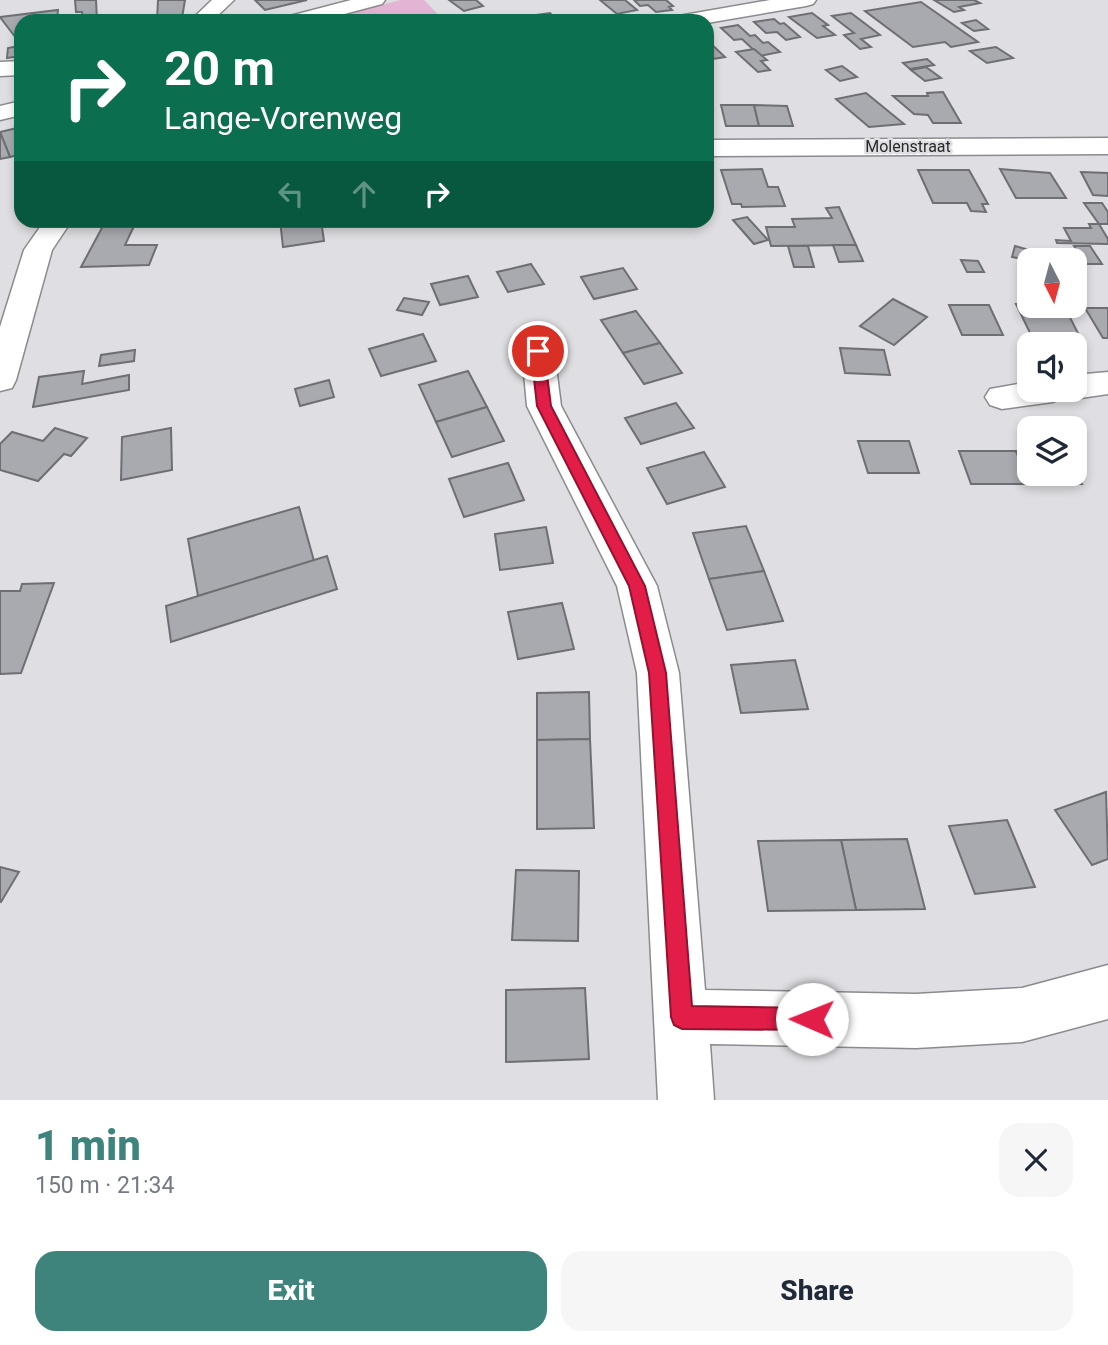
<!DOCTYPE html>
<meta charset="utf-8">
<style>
:root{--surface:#fff;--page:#f6f6f7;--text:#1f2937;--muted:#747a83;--accent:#3e847c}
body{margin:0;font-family:Roboto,sans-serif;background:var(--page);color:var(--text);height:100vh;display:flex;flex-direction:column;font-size:26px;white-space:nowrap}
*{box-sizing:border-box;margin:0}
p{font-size:23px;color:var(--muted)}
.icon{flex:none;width:38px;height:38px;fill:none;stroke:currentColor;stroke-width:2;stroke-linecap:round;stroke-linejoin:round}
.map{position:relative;height:1100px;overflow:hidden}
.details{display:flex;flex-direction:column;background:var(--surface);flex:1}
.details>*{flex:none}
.hud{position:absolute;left:14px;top:14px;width:700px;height:214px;border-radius:21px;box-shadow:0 4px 10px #0003;background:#0b6e4f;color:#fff;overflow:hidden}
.needle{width:46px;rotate:174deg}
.fabs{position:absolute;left:1017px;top:248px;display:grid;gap:14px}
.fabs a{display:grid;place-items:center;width:70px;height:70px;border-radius:14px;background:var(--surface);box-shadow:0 4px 10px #0003;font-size:35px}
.pin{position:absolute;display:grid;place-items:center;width:60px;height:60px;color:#fff;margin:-30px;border:4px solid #fff;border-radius:50%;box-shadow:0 2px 7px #0007}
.me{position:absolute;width:77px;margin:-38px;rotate:271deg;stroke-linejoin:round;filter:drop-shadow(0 0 5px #0008)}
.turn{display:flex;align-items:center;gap:24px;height:147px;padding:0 35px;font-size:32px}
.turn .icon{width:91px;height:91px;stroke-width:2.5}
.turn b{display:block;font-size:49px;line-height:60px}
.lanes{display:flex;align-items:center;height:66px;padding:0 35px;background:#0003;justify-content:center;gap:35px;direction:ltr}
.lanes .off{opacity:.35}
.round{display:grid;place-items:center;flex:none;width:74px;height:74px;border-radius:21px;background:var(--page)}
.overview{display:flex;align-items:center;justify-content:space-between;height:119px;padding:0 35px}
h1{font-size:42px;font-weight:800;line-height:52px;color:var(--accent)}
.cta{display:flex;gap:14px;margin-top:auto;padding:14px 35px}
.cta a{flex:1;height:80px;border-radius:21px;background:var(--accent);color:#fff;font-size:28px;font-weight:800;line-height:80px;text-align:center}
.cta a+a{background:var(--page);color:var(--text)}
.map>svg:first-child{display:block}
.green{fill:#e3b4d4}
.building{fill:#a9aaaf;stroke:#6e6f73;stroke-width:2}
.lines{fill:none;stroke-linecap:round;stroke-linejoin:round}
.minor-casing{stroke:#8b8a8e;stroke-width:3}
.secondary-casing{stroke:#8b8a8e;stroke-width:3}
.minor{fill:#fff;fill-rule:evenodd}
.secondary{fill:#fff;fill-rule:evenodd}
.route{fill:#e11d48;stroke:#92132f;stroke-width:2}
.labels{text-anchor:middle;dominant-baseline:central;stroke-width:5;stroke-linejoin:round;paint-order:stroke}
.far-street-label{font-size:16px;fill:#29292b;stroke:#dfdee2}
</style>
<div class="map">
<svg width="1108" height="1100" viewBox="0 0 1108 1100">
<rect width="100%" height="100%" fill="#dfdee2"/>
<path class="green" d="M401,0h23l20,21h-92l-8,-7z"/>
<g class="building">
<path d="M75,0h21l1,21h-14l-1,-9h-6z"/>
<path d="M158,0h27l-3,18 -25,3z"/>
<path d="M255,0h52l-42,10z"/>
<path d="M449,0h27l7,6 -19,5z"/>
<path d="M600,0h25l12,10 -20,4z"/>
<path d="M634,0h32l7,6 -4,1 3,3 -16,2 -8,-7 -8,1z"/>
<path d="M934,0h40l6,3 -21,4 5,3 -10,2z"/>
<path d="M921,2l57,40 -27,5 -6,-5 -32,5 -48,-36z"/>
<path d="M58,10l-1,11h-36v35l-14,2 1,-10 11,-2v-4l-19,-25z"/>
<path d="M550,13l7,8h-24l-4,-5z"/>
<path d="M812,13l16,12 -5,1 12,9 -18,3 -28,-21z"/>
<path d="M851,13l29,22 -19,4 10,8 -11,2 -16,-14 10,-2 -22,-17z"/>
<path d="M774,19l6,5 4,-1 16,14 -14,3 -9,-8 -11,1 -12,-11z"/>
<path d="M976,20l12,9 -14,2 -12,-8z"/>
<path d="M738,25l12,11 5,-1 8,8 5,-1 12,10 -20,4 -18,-17 -8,1 -13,-12z"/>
<path d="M707,40l18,17 -12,2 -6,-2z"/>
<path d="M996,47l17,11 -26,5 -17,-12z"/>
<path d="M754,49l13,11 -6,1 9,9 -12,2 -22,-20z"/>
<path d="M927,59l7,6 -24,4 -7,-6z"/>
<path d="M842,66l15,11 -17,4 -14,-11z"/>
<path d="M926,67l15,11 -16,3 -14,-11z"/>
<path d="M943,92l18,31h-28l-5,-8 -14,-1 -21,-18h35l-1,-3z"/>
<path d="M866,93l38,31 -35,3 -33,-28z"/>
<path d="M721,105h33l5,21h-33z"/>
<path d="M754,105l33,1 6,20h-34z"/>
<path d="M21,127v27l-11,3 -10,-25z"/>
<path d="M0,132l10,25 -10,2z"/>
<path d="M762,169l6,18h10l7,19 -43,1 -1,-3h-9l-11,-34z"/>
<path d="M1000,169l50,4 16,25h-50z"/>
<path d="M918,170h51l19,34h-6l4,8 -15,-1 -4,-8h-34z"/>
<path d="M1081,172l27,1v23l-15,-1z"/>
<path d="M1084,203h18l6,9v12h-9z"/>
<path d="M839,207l17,38 -85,1 -5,-19h29l-3,-8 40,-1 -6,-10z"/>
<path d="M747,217l21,23 -14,4 -21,-24z"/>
<path d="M280,220h41l3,21 -41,6z"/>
<rect x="524" y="220" width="20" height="7"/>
<path d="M104,224h31l-10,21h32l-8,20 -68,2z"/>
<path d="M1089,224h10l9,15v5l-51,-1 -1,-3 15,1 -7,-13h27z"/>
<path d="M833,245h23l7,16 -24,1z"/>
<path d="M788,246h20l6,21h-20z"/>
<path d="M1015,246l21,6 -3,9 -21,-4z"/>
<path d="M1074,246h16l12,18h-16z"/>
<path d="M961,260l17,1 6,11h-17z"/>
<path d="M531,264l13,20 -36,8 -11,-20z"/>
<path d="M623,268l14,21 -43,10 -13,-22z"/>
<path d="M468,276l10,21 -38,8 -9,-21z"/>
<path d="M404,298l25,4 -7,13 -25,-5z"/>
<path d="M893,299l34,18 -33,28 -34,-19z"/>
<path d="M1016,304l48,2 16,31h-48z"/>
<path d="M949,305h40l14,30h-41z"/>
<path d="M1085,308h23v30h-5z"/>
<path d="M636,311l24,32 -37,10 -22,-33z"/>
<path d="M423,334l13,27 -55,15 -12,-27z"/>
<path d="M660,343l22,30 -38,11 -21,-31z"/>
<path d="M840,348l44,2 6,25 -45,-2z"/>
<path d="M135,350l-1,11 -35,5 2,-11z"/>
<path d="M84,371l-2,13 47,-9v15l-96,17 6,-30z"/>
<path d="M468,371l19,36 -51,15 -17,-37z"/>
<path d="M329,380l5,17 -34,9 -5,-17z"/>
<path d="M676,403l18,25 -53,16 -16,-26z"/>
<path d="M487,407l17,34 -52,16 -16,-35z"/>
<path d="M55,428l32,10 -16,18 -7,-2 -26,27 -38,-11v-26l12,-12 31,9z"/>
<path d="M171,428l1,42 -51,10 1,-43z"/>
<path d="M858,441h51l10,32h-51z"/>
<path d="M959,451h57l14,33h-59z"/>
<path d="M1016,451h13v23h45v-6l8,16h-52z"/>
<path d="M704,452l21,35 -58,17 -20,-36z"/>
<path d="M508,463l16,37 -60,17 -15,-38z"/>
<path d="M299,507l15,54 -116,35 -10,-57z"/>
<path d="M746,526l18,45 -55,8 -16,-46z"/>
<path d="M546,527l7,36 -53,7 -5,-36z"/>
<path d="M327,556l10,33 -166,53 -5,-36z"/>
<path d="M764,571l19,50 -56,9 -18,-51z"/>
<path d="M54,583l-33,90 -21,1v-83h20l2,-7z"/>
<path d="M562,603l12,46 -56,10 -10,-47z"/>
<path d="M795,660l13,49 -67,4 -10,-48z"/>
<path d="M589,692l1,47 -53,1v-47z"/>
<path d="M590,739l4,89 -57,1v-89z"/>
<path d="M1106,792l2,67 -16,6 -37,-55z"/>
<path d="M1007,820l28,67 -60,7 -26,-68z"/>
<path d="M907,839l18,70 -69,1 -15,-70z"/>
<path d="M841,840l15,70 -88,1 -10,-70z"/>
<path d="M0,867l19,5 -18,30 -1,-1z"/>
<path d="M516,870l63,1 -1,70 -66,-1z"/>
<path d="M585,988l4,71 -83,3v-72z"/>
</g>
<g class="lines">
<g class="minor-casing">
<g id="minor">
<path d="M212,0h22l-22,21h-22z"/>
<path d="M770,0h46l-3,4 -7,2 -99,17v-2h-33l3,-4 7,-2z"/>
<path d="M21,101v14l-21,5v-14z"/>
<path d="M1108,138v16l-401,2v-16z"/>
<path d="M45,220h27l-20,30 -36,130 -4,8 -12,3v-64l24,-77z"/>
<path d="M538,340l11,3 5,8 7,55 96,180 22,87 26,317 211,4 106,-6 86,-23v54l-86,23 -106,6 -206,-4 4,56h-56l-21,-427 -20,-87 -90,-180 -5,-55 5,-8z"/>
<path d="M1108,372v22l-34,5 -8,-3 -13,6 -51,7 -12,-4 -5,-8 5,-8 39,-7v8h45v-15z"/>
</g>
</g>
<g class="secondary-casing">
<g id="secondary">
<path d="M351,0h34l-3,4 -64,17h-36l4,-4z"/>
<path d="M21,61v14l-21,1v-14z"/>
</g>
</g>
<use href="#minor" class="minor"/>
<use href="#secondary" class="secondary"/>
</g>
<path class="route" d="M538,347l6,4 7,55 94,180 21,87 26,333 120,2 8,3 3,8 -3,8 -8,3 -130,-1 -8,-4 -3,-8 -22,-344 -20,-87 -92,-180 -6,-55z"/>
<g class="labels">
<g class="far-street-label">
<text x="908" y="146">Molenstraat</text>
</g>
</g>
</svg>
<div class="fabs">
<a><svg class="needle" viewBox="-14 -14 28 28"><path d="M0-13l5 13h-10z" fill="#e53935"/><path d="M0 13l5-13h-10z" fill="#747a83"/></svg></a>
<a><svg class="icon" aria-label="sound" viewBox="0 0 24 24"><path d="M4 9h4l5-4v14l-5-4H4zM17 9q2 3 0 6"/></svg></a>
<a><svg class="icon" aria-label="layers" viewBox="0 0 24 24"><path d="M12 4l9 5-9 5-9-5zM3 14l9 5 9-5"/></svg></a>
</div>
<div class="pin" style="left:538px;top:351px;background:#d93025"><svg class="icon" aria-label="arrive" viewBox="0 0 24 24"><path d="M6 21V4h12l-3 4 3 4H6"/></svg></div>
<svg class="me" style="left:812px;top:1019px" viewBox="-20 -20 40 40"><circle r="19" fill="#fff"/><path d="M0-13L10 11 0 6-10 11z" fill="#e11d48"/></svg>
<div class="hud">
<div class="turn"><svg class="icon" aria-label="right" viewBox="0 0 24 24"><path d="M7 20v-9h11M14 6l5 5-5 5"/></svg><div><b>20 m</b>Lange-Vorenweg</div></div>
<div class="lanes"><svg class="icon off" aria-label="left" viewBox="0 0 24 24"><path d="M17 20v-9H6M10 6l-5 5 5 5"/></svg><svg class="icon off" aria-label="ahead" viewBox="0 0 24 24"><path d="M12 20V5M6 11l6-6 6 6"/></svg><svg class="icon" aria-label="right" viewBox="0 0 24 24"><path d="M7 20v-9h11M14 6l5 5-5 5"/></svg></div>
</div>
</div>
<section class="details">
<div class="overview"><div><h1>1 min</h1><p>150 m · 21:34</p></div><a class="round"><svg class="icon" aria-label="close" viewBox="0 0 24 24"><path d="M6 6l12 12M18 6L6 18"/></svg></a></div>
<div class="cta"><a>Exit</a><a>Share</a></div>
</section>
